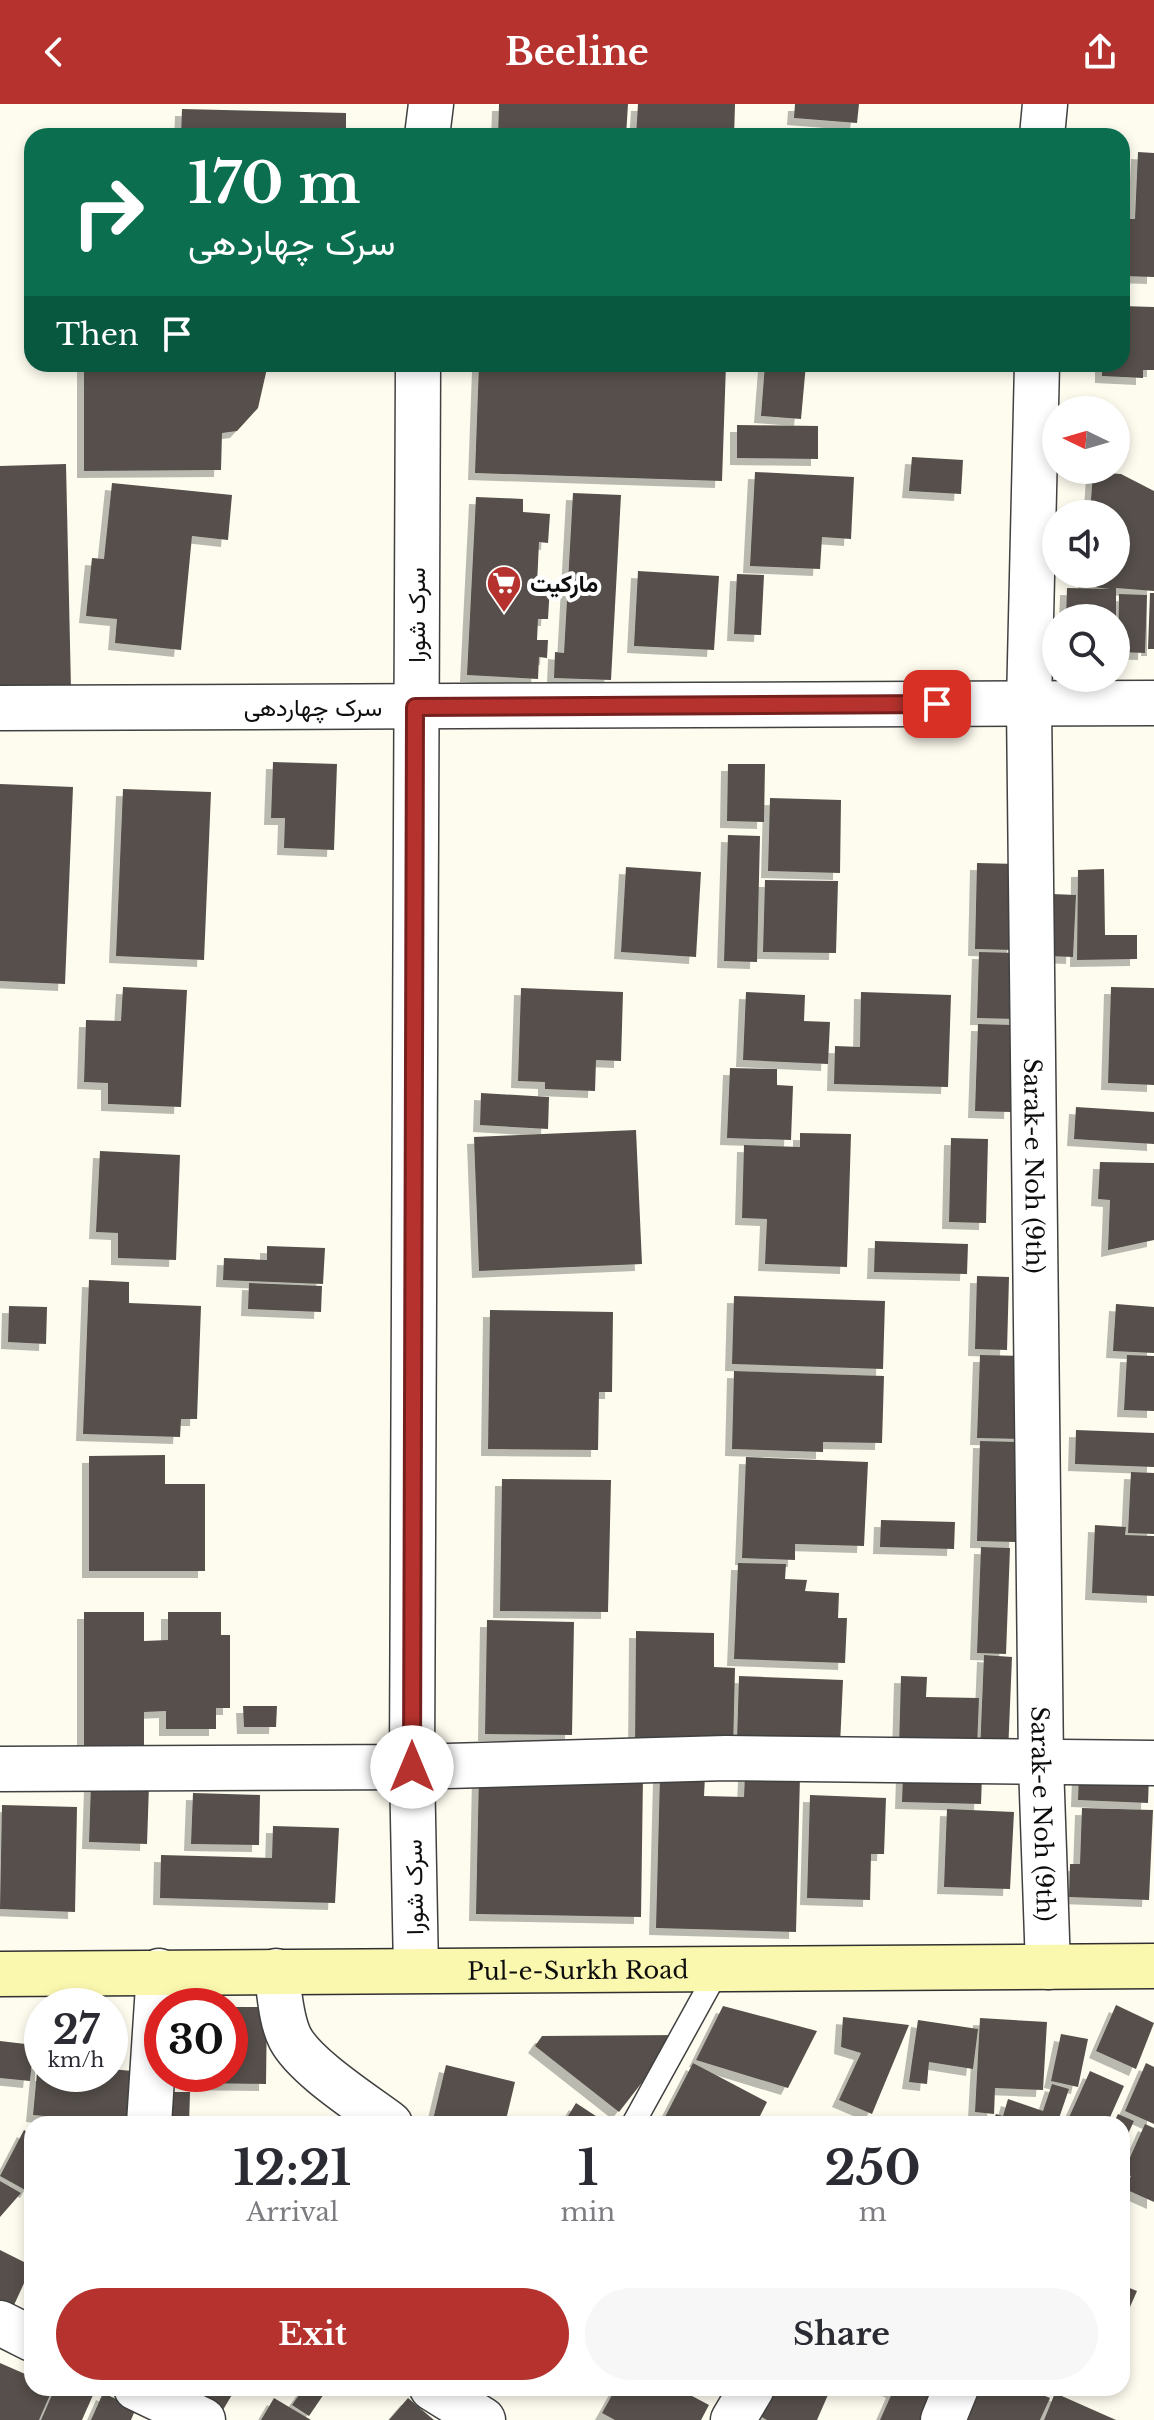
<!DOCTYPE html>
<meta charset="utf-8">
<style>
:root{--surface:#fff;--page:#f7f7f7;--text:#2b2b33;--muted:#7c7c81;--accent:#b5322e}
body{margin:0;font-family:"Libre Baskerville",Vazirmatn,serif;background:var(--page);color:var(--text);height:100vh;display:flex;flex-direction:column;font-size:30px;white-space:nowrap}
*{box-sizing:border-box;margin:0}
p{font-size:26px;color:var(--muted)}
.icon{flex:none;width:44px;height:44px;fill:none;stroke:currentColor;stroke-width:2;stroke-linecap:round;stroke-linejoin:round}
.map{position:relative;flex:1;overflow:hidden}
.details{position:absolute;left:24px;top:2012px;width:1106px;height:280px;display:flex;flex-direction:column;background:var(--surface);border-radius:24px;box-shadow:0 4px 12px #0003}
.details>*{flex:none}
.guide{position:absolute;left:24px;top:24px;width:1106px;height:244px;border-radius:24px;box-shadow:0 4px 12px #0003;background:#0b6e4f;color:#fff;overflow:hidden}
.needle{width:52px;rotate:275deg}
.buttons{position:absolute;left:1042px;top:292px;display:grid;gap:16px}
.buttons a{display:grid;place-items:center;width:88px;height:88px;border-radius:50%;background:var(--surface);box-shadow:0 4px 12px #0003;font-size:40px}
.speed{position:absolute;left:24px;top:1884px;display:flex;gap:16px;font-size:40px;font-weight:700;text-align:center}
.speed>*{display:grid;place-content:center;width:104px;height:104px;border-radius:50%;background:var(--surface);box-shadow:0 4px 12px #0003;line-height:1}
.speed small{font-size:20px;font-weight:400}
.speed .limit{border:12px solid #d22;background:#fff;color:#111}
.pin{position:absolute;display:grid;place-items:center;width:68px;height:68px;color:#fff;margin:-34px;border-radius:16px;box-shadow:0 4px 12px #0006}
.me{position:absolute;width:88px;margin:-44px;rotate:0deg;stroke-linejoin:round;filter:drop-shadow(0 0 6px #0008)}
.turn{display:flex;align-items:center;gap:28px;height:168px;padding:0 32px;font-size:36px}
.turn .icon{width:104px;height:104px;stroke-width:2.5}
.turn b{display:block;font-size:56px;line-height:68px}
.then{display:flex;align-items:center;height:76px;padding:0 32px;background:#0003;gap:16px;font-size:30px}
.eta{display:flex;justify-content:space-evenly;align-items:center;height:136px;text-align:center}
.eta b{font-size:48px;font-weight:700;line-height:56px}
.cta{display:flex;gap:16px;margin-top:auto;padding:16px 32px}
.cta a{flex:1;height:92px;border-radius:48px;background:var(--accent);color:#fff;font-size:32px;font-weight:700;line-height:92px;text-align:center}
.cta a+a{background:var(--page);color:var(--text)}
header{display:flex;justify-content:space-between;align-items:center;height:104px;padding:0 32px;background:var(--accent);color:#fff;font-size:36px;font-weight:700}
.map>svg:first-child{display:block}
.building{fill:#56504b;filter:url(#shadow)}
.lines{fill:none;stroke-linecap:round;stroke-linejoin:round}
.lane-casing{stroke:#414141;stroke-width:25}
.street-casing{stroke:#414141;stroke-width:47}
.secondary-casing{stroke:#303030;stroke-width:47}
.lane{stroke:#fff;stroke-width:22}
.street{stroke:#fff;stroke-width:44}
.secondary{stroke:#faf7ae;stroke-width:44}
.route-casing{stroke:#76201e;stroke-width:20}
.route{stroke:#b5322e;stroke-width:14}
.labels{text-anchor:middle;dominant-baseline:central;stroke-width:8;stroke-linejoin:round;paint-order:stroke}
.poi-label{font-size:24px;font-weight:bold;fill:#0e0e0e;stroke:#fff;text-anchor:start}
.street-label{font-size:24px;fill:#0e0e0e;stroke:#fff}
</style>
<header><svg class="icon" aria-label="back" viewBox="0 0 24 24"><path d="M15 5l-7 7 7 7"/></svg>Beeline<svg class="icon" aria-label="share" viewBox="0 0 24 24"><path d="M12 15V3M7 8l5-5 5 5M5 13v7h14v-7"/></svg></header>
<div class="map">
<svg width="1154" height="2316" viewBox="0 0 1154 2316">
<defs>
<filter id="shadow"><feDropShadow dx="-7" dy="7" stdDeviation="0" flood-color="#0004"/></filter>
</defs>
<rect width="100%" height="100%" fill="#fefcef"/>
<g class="building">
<path d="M499,0h129l-2,32h-128z"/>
<path d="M638,0h97l-1,32h-98z"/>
<path d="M795,0h64l-2,19 -63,-5z"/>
<path d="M182,5l164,4v23h-165z"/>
<path d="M1138,48l16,1v124l-32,-1v-57h13z"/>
<path d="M1122,202l32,1v63h-11v8l-41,-2v-12h20z"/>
<path d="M84,260h184l-10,44 -21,23 -15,2 -1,37 -137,1z"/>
<path d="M479,260h247l-4,117 -247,-8z"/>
<path d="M765,260h41l-5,55 -40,-3z"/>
<path d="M737,321l81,1v33l-81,-1z"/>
<path d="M912,353l51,3 -2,34 -52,-3z"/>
<path d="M66,360l5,225 -71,2v-225z"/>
<path d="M755,368l99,5 -3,62 -29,-2 -2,32 -70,-3z"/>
<path d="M1093,368l28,2 33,17v100l-38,-3v30h-50l1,-30 43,1 -25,-3 1,-12h30v-60h-26z"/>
<path d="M112,379l120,12 -4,45 -36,-4 -11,114 -66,-7 2,-24 -31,-3 6,-58 12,1z"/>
<path d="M573,389l48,2 -10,185 -57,-2 1,-26 9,1z"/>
<path d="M476,393l47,2v13l27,2 -2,29 -9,-1 -2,43h13l-2,34h-10l-1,21h11l-1,18 -8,-1 -1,22 -71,-4z"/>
<path d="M638,467l81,5 -5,74 -80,-4z"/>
<path d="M737,470l27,1 -3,60 -27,-1z"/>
<path d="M1150,489h4v56h-6z"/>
<path d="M1119,490l28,1 -2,58 -27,-1z"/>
<path d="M273,658l64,2 -3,86 -50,-2 1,-30h-14z"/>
<path d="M728,660h37l-1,58 -37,-1z"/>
<path d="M0,680l73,3 -8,197 -65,-3z"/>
<path d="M123,685l88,3 -7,168 -88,-4z"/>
<path d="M770,694l71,2 -1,73 -72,-2z"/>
<path d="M728,731l32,1 -3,126 -33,-1z"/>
<path d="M977,759l40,1 -3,86 -39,-1z"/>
<path d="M626,763l75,5 -5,85 -75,-5z"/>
<path d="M1104,765l1,66h32v24l-60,1 1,-90z"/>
<path d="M765,776l73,1 -2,72 -73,-1z"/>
<path d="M1052,790l24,1 -3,62 -24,-1z"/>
<path d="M979,848l39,1 -2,66 -39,-1z"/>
<path d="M123,883l64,3 -6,117 -73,-3v-21l-24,-1 2,-62 35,1z"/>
<path d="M1111,883l43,1v97l-46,-2z"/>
<path d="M521,884l102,4 -2,69 -25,-1 -1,31 -50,-2v-7l-27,-1z"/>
<path d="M746,888l59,3 -1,26 26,1 -2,42 -85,-4z"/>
<path d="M861,888l90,3 -3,92 -114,-3 1,-38 25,1z"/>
<path d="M978,920l36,1 -3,87 -36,-1z"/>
<path d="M730,964l47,1v16l16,1 -2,54 -64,-2z"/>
<path d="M481,989l68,4 -1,32 -68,-4z"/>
<path d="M1076,1003l78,5v32l-80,-5z"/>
<path d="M636,1026l6,134 -163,7 -5,-134z"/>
<path d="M800,1029l51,1 -4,133 -82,-3 2,-45 -25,-1 2,-73 56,2z"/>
<path d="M951,1034l37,1 -2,84 -37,-1z"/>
<path d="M100,1047l80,4 -4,105 -58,-2v-25l-22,-1z"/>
<path d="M1100,1058l54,1v77l-46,10 2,-50 -12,-1z"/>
<path d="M875,1137l93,3 -1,30 -93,-2z"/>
<path d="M267,1142l58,2 -2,36 -100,-4 1,-22 43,2z"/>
<path d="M977,1172l32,1 -2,73 -32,-1z"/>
<path d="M89,1176l40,2v21l72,3 -4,113h-16l-1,18 -97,-3z"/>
<path d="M249,1179l73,3 -1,26 -73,-3z"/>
<path d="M734,1192l151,5 -2,68 -151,-5z"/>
<path d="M1116,1200l38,3v46l-41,-2z"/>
<path d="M9,1202l38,1 -1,37 -38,-2z"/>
<path d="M490,1206l123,2 -1,80h-13l-1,58 -110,-1z"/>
<path d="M980,1251l44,1 -2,83 -45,-1z"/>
<path d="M1127,1251l27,1v55l-30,-1z"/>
<path d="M734,1267l150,5 -2,67 -59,-1v10l-91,-3z"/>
<path d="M1076,1326l78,3v34l-79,-3z"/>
<path d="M980,1337l39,1 -3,100 -39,-1z"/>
<path d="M165,1351v29h40v87h-116v-115z"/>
<path d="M746,1353l122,5 -4,84 -69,-2v16l-53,-2z"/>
<path d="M1131,1368l23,1v61l-26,-1z"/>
<path d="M502,1375l109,1 -3,132 -108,-1z"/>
<path d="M881,1416l74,2 -1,27 -74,-2z"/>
<path d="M1095,1421l31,2 -1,8 29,1v60l-62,-3z"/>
<path d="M981,1443l29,1 -4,106 -29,-1z"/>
<path d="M738,1459l48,1 -1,15 22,1 -2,11 34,2 -1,25h9l-2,45 -111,-4z"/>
<path d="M84,1508h60v29l24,-1v-28h53v23h9v73h-14v21h-50v-18l-22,1v36h-60z"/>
<path d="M487,1516l87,2 -2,113 -87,-1z"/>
<path d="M636,1527l78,2v34l21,1 -2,83 -98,-3z"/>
<path d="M984,1551l28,2 -4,96 -28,-1z"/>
<path d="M739,1572l104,4 -3,65 -103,-4z"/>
<path d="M901,1572l26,1 -1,20 53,1 -2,51 -78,-2z"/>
<path d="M243,1602h34l-1,21h-32z"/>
<path d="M479,1668l164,4 -2,141 -165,-3z"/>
<path d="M903,1669l79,2 -1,29 -79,-2z"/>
<path d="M1079,1669l70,3 -1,27 -70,-3z"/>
<path d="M745,1670l55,2 -4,156 -140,-4 4,-153 45,1 -1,20 40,1z"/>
<path d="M91,1680l58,1 -2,59 -58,-2z"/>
<path d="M193,1689l67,2 -1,50 -68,-1z"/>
<path d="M810,1691l76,3 -2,56h-13l-1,46 -63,-2z"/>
<path d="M2,1701l75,2 -2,105 -75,-3z"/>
<path d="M1082,1704l71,2 -4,90 -80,-3 1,-33h10z"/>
<path d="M947,1705l67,3 -4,77 -66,-2z"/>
<path d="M273,1722l66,2 -4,75 -175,-5 1,-43 111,3z"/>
<path d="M1116,1901l38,18 -18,46 -40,-18z"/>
<path d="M723,1902l94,25 -29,57 -92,-28z"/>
<path d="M230,1903h37l-1,77 -76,-1v-9h40z"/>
<path d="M843,1913l66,8 -37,89 -33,-14 22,-47 -20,-6z"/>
<path d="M980,1914l67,4 -4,68 -48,-2 -1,26 -19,-2z"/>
<path d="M918,1916l60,9 -5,40 -44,-7 -2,22 -18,-2z"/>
<path d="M1061,1930l27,5 -10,48 -27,-6z"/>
<path d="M679,1931l-60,77 -84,-66 7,-10z"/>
<path d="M0,1937l34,4 -4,36 -30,-3z"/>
<path d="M38,1958h4v12h68v-5l34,3 -5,52h-27v-2l-79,-7z"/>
<path d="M693,1959l74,39 -11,22h-78l-13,-7z"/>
<path d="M1146,1959l8,4v57l-29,-13z"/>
<path d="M446,1961l69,17 -10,42h-73z"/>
<path d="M1090,1967l34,15 -17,38 -15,-6 -3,6h-23z"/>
<path d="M1052,1980l17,5 -12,35h-65l4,-10 7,2 5,-17 35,12z"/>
<path d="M161,1988h29l-1,32h-29z"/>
<path d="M576,1999l32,21h-45z"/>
<path d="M1118,2010l16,7 -12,26v-23h-9z"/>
<path d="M1145,2020l9,4v74l-29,-13 6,-13 -8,-3z"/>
<path d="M24,2026l8,5v47l-5,9 -27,-15z"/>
<path d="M0,2077l21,12 -21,24z"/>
<path d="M0,2146l32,16 -24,52 -8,-4z"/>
<path d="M1122,2181l15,6 -15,34z"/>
<path d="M0,2259l32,14v11h21l-14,32h-39z"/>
<path d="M55,2284h21l17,7 -11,25h-41z"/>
<path d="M159,2284h77l-19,32z"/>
<path d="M304,2284h24l-19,28 -17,-11z"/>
<path d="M616,2284h61l32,17 -8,15h-86l-13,-7z"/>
<path d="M773,2284h58l-14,32h-50l-7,-4z"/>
<path d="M887,2284h58l-10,32h-55l13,-29z"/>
<path d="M965,2284h61l24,10 -10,22h-83z"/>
<path d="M103,2289l33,15 -5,12h-40z"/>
<path d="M1055,2289l61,27h-72z"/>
<path d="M274,2294l37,22h-50z"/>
<path d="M408,2294l26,22h-45z"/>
</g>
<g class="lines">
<g class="lane-casing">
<path id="lane" d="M633,2020l85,-154"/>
</g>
<g class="street-casing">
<g id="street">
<path d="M427,32l4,-32"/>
<path d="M1042,32l3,-32"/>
<path id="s1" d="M1037,260l-8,340 12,1060 7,203"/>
<path d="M0,604l1154,-5"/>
<path d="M0,1665l412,-2 314,-9 428,5"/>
<path d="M416,1866l-4,-203 6,-1403"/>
<path d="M276,1867c4,21 4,47 14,67 15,29 72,65 100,86"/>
<path d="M149,2020l10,-153"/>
<path d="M0,2219l32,16"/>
<path d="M136,2284l67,32"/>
<path d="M432,2284l51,32"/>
<path d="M733,2316l19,-32"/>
<path d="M943,2316l13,-32"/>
</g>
</g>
<g class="secondary-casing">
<g id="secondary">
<path id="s2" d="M0,1870l1154,-8"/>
</g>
</g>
<use href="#lane" class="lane"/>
<use href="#street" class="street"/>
<use href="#secondary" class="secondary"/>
</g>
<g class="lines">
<g class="route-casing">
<path id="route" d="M412,1663l3,-1060 522,-3"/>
</g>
<use href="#route" class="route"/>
</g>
<defs>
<g id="supermarket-pin" transform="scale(1.8)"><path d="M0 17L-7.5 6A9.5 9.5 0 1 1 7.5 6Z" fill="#b5322e" stroke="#fff"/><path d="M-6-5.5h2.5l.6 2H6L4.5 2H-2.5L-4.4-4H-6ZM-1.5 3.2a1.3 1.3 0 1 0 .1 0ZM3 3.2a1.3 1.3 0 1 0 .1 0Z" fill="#fff"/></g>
</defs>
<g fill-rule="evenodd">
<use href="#supermarket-pin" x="504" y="479"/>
</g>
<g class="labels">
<g class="poi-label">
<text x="530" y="479">مارکیت</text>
</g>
<g class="street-label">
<text transform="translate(416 511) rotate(-90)">سرک شورا</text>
<text x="313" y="603">سرک چهاردهی</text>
<text stroke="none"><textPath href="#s1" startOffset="802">Sarak-e Noh (9th)</textPath></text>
<text stroke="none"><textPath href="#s1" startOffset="1450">Sarak-e Noh (9th)</textPath></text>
<text transform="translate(414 1783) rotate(-91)">سرک شورا</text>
<text stroke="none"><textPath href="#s2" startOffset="578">Pul-e-Surkh Road</textPath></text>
</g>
</g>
</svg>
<div class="buttons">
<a><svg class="needle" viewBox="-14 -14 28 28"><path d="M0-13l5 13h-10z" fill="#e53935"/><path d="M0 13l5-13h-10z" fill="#7c7c81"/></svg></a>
<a><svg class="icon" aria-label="sound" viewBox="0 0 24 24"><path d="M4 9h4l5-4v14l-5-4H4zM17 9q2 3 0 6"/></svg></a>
<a><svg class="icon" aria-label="search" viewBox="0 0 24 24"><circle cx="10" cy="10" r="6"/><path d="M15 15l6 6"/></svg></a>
</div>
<div class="speed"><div>27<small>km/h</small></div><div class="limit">30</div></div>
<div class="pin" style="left:937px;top:600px;background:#d93025"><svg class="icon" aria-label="arrive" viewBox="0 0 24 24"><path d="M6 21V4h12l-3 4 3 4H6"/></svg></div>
<svg class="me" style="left:412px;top:1663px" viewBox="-20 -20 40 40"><circle r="19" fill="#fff"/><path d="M0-13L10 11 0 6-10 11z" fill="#b5322e"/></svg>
<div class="guide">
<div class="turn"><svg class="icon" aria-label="right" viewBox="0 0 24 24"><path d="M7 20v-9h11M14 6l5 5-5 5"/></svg><div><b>170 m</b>سرک چهاردهی</div></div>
<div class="then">Then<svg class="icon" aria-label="arrive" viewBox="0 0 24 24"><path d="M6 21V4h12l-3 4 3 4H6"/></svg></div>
</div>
<section class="details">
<div class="eta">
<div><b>12:21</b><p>Arrival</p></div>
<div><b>1</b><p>min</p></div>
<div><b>250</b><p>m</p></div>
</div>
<div class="cta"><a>Exit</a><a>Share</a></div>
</section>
</div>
